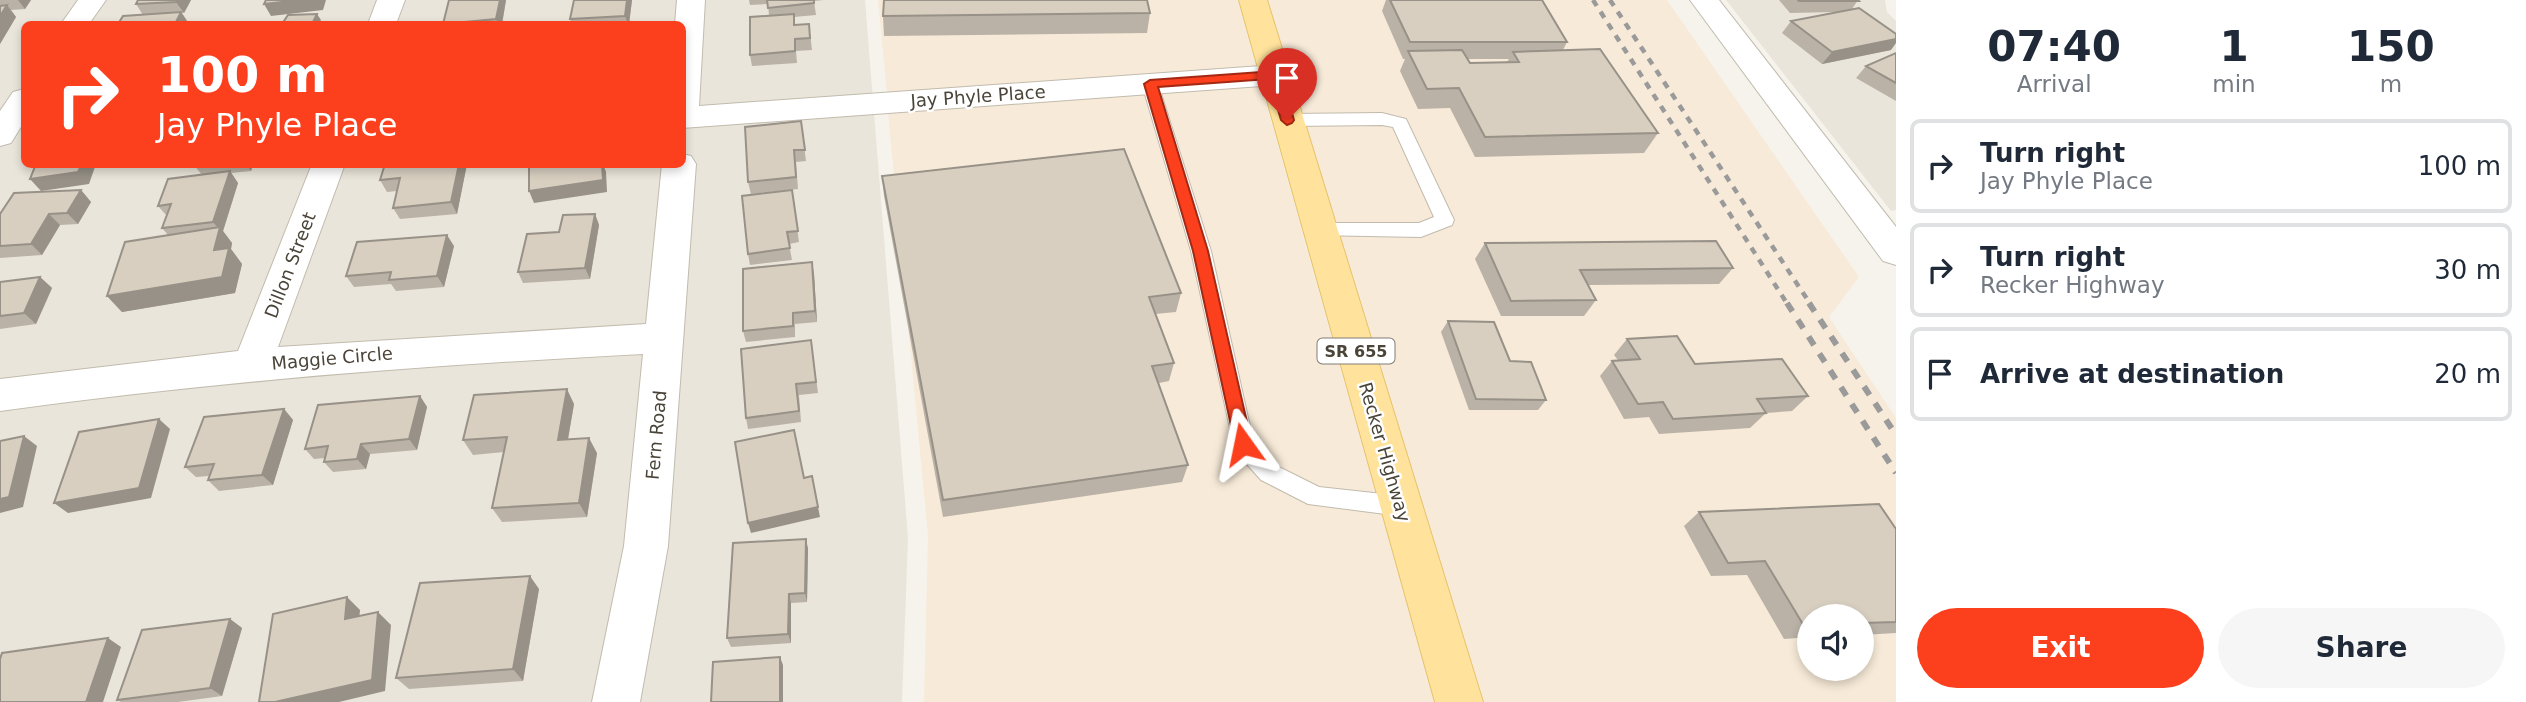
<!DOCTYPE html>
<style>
:root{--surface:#fff;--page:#f6f6f7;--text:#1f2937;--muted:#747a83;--line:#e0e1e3;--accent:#fc3f1d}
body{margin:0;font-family:"DejaVu Sans",sans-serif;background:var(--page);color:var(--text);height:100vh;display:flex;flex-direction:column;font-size:26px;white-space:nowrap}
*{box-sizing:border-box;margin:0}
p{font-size:23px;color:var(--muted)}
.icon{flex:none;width:38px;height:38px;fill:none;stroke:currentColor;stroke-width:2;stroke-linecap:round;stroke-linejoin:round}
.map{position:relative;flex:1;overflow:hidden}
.sheet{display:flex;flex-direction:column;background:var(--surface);width:630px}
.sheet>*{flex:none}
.banner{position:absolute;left:21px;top:21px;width:665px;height:147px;border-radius:10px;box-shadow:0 4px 10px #0003;background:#fc3f1d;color:#fff;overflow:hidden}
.fabs{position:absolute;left:1797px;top:604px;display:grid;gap:14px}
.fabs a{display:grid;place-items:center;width:77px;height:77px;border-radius:50%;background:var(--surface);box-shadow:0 4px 10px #0003;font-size:35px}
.pin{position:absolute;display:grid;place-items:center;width:60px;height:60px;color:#fff;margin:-72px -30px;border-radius:50% 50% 50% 0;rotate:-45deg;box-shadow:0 0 7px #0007}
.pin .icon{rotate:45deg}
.me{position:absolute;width:77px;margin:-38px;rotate:348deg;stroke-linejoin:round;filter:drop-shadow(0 0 5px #0008)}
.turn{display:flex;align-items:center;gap:24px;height:147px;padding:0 21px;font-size:32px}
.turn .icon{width:91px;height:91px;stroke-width:2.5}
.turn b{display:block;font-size:49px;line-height:60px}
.eta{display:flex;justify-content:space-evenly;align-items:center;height:119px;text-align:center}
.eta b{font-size:42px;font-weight:700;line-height:49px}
.action{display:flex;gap:14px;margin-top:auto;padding:14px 21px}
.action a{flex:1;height:80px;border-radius:42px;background:var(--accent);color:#fff;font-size:28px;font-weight:700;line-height:80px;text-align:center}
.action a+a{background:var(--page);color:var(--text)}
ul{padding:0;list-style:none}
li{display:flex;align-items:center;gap:21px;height:94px;margin:0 14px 10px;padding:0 7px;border:4px solid var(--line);border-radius:10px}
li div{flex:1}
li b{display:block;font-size:26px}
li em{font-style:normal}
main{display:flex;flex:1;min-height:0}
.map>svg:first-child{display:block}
.residential{fill:#eae5da;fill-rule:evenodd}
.commercial{fill:#f7ead8;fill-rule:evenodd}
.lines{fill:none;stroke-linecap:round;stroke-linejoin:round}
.service-casing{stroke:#c2bbae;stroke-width:2}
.minor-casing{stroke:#c2bbae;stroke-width:2}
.primary-casing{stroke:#e6c16a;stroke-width:2}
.service{fill:#fff;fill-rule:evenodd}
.minor{fill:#fff;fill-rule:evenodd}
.primary{fill:#ffe39c;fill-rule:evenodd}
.rail-far1{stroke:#9a9a9a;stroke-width:4.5;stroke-dasharray:7 7;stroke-linecap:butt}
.rail{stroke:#9a9a9a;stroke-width:6;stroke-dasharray:10 10;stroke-linecap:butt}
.wall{fill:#bab2a6;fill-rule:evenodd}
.shaded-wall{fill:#979187}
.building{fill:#d8cfc1;stroke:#979187;stroke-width:2}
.route{fill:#fc3f1d;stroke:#a42913;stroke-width:2}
.labels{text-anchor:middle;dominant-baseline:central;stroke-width:5;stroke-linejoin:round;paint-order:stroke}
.shield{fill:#fff;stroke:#817c74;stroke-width:2}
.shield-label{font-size:16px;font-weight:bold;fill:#4b4439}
.street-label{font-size:18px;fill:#4b4439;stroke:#fff}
</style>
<main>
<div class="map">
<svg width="1896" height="702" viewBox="0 0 1896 702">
<rect width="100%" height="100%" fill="#f6f3ec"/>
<g class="residential">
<path d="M0,0h865l43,538 -6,164h-902zM24,24h658v140h-658z"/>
<path d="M1726,0h159l2,12 9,9v189l-5,1z"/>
</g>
<g class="commercial">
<path d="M878,0h360l18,67 -369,26z"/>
<path d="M1268,0h399l192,277 -30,40 67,101v284h-412zM1810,616h52v52h-52z"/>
<path d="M1261,85l173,617h-510l4,-166 -40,-424z"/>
</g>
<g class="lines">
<g class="service-casing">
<g id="service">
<path d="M1150,79l8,5 53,167 42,189 24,26 42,21 82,9 8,3 4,7 -4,7 -8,3 -93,-12 -47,-24 -26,-29 -44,-200 -49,-167z"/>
<path d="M1382,113l24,6 48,101 -2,5 -31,12 -108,-2 -3,-5 3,-5 7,-2h99l15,-6 -41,-90 -11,-2 -94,1 -9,-6 9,-6z"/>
</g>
</g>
<g class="minor-casing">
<g id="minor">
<path d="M78,0h28l-17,24h-28z"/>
<path d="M377,0h28l-9,24h-28z"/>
<path d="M677,0h28l-6,106 575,-41 11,3 4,7 -4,7 -11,3 -592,43v-104h-7z"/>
<path d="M1690,0h29l177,227v38l-13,-4z"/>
<path d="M24,89v33l-13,21 -11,3v-35l13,-19z"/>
<path d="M682,154l9,2 5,8 -28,382 -28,156h-48l32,-156 19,-192c-215,11 -429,27 -643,57v-32l238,-28 74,-187h33l-67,183 368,-23 16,-160h20z"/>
</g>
</g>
<g class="primary-casing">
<path id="primary" d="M1239,0h28l216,702h-48z"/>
</g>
<use href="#service" class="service"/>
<use href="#minor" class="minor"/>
<use href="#primary" class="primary"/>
<g class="rail-far1">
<path d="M1593,0l195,305"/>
<path d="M1610,0l201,305"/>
</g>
<g class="rail">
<path d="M1787,303l109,170"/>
<path d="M1809,303l87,132"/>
</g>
</g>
<g class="wall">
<path d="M0,0h31l-6,9 -14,1 5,7 -16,27z"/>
<path d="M138,0h53l-7,13h-2l7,11 -46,-9 -7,-11z"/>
<path d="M506,0l-4,24h-59z"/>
<path d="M574,0h58l-3,24h-57l-2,-5z"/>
<path d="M749,0h75l-10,1 2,14 -22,2 1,8 14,-1 3,26 -16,1 1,12 -45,3 -2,-11 19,-39 -1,-12 -18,1z"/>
<path d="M1386,0h156l25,42 -4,8 95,83 -14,20 -169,4 -25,-49 -32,1 -18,-38 5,-12h-2l-21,-48zM1467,59h42l-2,3 -37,1z"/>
<path d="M1779,0h79l-6,9 39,41 -69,14 -40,-31 9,-12 44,-9 -45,1z"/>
<path d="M1150,13l-3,20 -263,3 -1,-20z"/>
<path d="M1896,53v48l-40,-23 10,-12z"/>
<path d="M801,121l5,40 -10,1 2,27 -47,5 -3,-12z"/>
<path d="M253,164l-2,7 -20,2 7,10 -15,48 9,12 -1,6 11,15 -7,29 -113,19 -15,-16 61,-61 -6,-7 5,-12 -9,-10 44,-31 -8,-10z"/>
<path d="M467,164l-10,50 -57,5 -7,-11 4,-17 -10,1 -7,-12z"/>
<path d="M882,176l299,117 -5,19 -21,2 19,49 -5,18 -10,2 29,82 -6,17 -239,35 -59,-321z"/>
<path d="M81,190l10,12 -13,22 -18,1 -18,30 -42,3v-44z"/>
<path d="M792,190l7,52 -10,2 3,16 -42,5 -2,-11z"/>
<path d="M595,214l4,11 -9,54 -67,4 -5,-11 41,-40z"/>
<path d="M1485,243l248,25 -14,16 -131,1 8,15 -12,16h-83l-26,-57z"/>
<path d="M454,246l-10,41 -48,4 -5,-7 -37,3 -8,-11z"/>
<path d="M814,274l3,48 -22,2v13l-49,5 -3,-11z"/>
<path d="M40,277l12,11 -16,36 -36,5v-47z"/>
<path d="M1448,321l62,40 36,39 -8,10h-69l-28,-78z"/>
<path d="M1627,339l68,25 113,32 -16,15 -26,2 -16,15 -91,6 -10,-17 -25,2 -24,-43 12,-15 6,-1 -4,-5z"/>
<path d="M811,340l7,53 -19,2 2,27 -53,7 -2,-11z"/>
<path d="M420,396l7,11 -10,43 -47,4 -4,15 -33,3 -9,-10 1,-4 -11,1 -9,-10z"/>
<path d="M574,404l-6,36 29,13 -10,64 -85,5 -10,-14 12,-56 -31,3 -10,-15z"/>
<path d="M284,409l9,11 -20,65 -54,6 -11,-11 1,-4 -13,1 -11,-10z"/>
<path d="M1699,512l197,17v104l-34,2v-19h-52v21l-26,2 -37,-64 -36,1 -27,-50z"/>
<path d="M806,539l2,10 -1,53 -16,1v40l-60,4 -4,-9z"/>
<path d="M539,589l-16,92 -114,8 -13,-11z"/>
<path d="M230,619l12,9 -20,68 -44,6h-57l-4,-2z"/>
</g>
<g class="shaded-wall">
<path d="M18,0h13l-6,9z"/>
<path d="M177,0h14l-7,13 -8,-11z"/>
<path d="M300,0h26l-3,10 -52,6 -7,-12z"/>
<path d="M500,0h6l-4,24h-4l-2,-5z"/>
<path d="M627,0h5l-3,24h-1l-3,-8z"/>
<path d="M7,5l9,12 -16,27v-28z"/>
<path d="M181,12l8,12h-14z"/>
<path d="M317,14l4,6 -3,4h-6z"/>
<path d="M1896,39v4l-5,7 -69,14 10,-12z"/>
<path d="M82,164h14l-7,20 -48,7 -11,-12z"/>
<path d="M246,164h7l-2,7z"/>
<path d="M459,164h8l-10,50 -6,-12z"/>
<path d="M602,164h1l3,8 1,20 -73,11 -5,-12z"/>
<path d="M230,171l8,12 -15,48 9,12 -1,6 11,15 -7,29 -113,19 -15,-16 107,-46 5,-21 -6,-7z"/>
<path d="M81,190l10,12 -13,22 -11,-11z"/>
<path d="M49,214l11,11 -18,30 -11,-11z"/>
<path d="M595,214l4,11 -9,54 -5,-11z"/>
<path d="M447,235l7,11 -10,41 -7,-11z"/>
<path d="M812,262l2,12 3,48 -2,-11z"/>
<path d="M40,277l12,11 -16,36 -12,-11z"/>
<path d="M567,389l7,15 -9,51 -7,-15z"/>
<path d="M420,396l7,11 -10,43 -8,-11z"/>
<path d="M284,409l9,11 -20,65 -11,-10z"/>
<path d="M159,419l11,10 -19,69 -83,15 -14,-10z"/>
<path d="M24,436l13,10 -14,61 -23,6v-14z"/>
<path d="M589,438l8,15 -10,64 -8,-14z"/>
<path d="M361,444l9,10 -4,15 -9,-10z"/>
<path d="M818,507l2,10 -69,16 -3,-10z"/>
<path d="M806,539l2,10 -1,53 -2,-9z"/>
<path d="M530,576l9,13 -16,92 -10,-12z"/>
<path d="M789,594l2,9v40l-3,-9z"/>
<path d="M347,597l13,13 -2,22 -13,-13z"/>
<path d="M378,612l13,13 -6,66 -46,11h-64z"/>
<path d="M230,619l12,9 -20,68 -12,-8z"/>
<path d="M108,638l13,9 -18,55h-17z"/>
<path d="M780,657l3,8v37h-3z"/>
</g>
<g class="building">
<path d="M138,0h39l-1,2 -40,2z"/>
<path d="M266,0h34l-36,4z"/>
<path d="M449,0h51l-4,19 -53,5z"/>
<path d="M574,0h53l-2,16 -55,3z"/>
<path d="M767,0h47v3l-46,5z"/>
<path d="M884,0h263l3,13 -267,3z"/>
<path d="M1390,0h152l25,42h-157z"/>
<path d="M1798,0h60l1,1h-60z"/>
<path d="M7,5l-7,11v-10z"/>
<path d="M1859,8l37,26v5l-64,13 -41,-31z"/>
<path d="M181,12l-6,12h-57l5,-8z"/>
<path d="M317,14l-5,10h-30l6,-9z"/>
<path d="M794,14v11l15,-1 1,14 -15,1v12l-45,4v-38z"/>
<path d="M1600,49l58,84 -173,4 -26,-49 -32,1 -19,-38 54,-1 8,13 49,-1 -6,-10z"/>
<path d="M1896,53v30l-30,-17z"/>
<path d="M801,121l4,29h-11l2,27 -48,5 -3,-55z"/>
<path d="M1124,149l57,144 -32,4 25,66 -22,3 36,99 -245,35 -61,-324z"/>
<path d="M36,164h46l-4,8 -48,7z"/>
<path d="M385,164h74l-8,38 -58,6 7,-30 -20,2z"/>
<path d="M529,164h73l1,16 -74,11z"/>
<path d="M230,171l-17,51 -51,6 9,-24 -13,2 10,-27z"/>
<path d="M81,190l-14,23 -18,1 -18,30 -31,2v-32l14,-21z"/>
<path d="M792,190l6,41 -11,1 3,16 -42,6 -6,-58z"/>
<path d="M595,214l-10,54 -67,4 9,-38 32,-2 4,-17z"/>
<path d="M220,227l-6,23 15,-2 -7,29 -115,19 18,-54z"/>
<path d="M447,235l-10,41 -48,4 2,-8 -45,4 11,-34z"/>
<path d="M1716,241l17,27 -153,2 16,30 -85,1 -26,-58z"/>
<path d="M812,262l3,49 -22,2v13l-50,5v-62z"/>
<path d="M40,277l-16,36 -24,3v-34z"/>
<path d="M1448,321l46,1 16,39 21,1 15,38 -70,-1z"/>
<path d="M1677,336l18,28 87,-5 26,37 -51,3 9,14 -93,6 -10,-17 -25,2 -26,-43 28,-2 -13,-20z"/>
<path d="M811,340l5,42 -20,2 3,27 -53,7 -5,-69z"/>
<path d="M567,389l-9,51 31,-2 -10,65 -87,5 15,-71 -44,3 11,-45z"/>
<path d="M420,396l-11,43 -48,5 -4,15 -33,3 4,-16 -23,3 13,-44z"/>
<path d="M284,409l-22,66 -54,5 6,-16 -29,3 19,-50z"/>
<path d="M159,419l-20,69 -85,15 25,-71z"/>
<path d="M794,430l10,48 8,-2 6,31 -70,16 -13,-81z"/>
<path d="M24,436l-15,61 -9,2v-58z"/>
<path d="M1879,504l17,25v93l-34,1v-7h-52v10h-6l-39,-65 -37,2 -29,-51z"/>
<path d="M806,539l-1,54 -16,1 -1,40 -61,4 6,-95z"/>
<path d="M530,576l-17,93 -117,9 24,-95z"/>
<path d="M347,597l-2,22 33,-7 -6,68 -97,22h-16l14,-88z"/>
<path d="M230,619l-20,69 -93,12 25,-70z"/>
<path d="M108,638l-22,64h-86v-43l2,-6z"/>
<path d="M780,657v45h-69l2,-40z"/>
</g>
<path class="route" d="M1274,71l7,4 13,45 -2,3 -5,2 -6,-5 -12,-41 -111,8 50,164 44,193 -3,5 -6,2 -6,-2 -2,-5 -42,-193 -49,-167 6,-4z"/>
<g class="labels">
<rect class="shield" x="1317.5" y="338.5" width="77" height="25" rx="5"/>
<g class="shield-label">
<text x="1356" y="351">SR 655</text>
</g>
<g class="street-label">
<text transform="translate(978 96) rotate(-4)">Jay Phyle Place</text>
<text transform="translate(290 265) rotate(-69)">Dillon Street</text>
<text transform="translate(332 358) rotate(-5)">Maggie Circle</text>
<text transform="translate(656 435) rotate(-85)">Fern Road</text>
<text transform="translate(1385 452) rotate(74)">Recker Highway</text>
</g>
</g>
</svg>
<div class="fabs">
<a><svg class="icon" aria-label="sound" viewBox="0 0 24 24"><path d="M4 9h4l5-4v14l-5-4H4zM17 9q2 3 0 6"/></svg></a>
</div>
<div class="pin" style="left:1287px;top:120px;background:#d93025"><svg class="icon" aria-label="arrive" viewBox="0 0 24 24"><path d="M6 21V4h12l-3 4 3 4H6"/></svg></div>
<svg class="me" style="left:1243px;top:444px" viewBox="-20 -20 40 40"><path d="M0-17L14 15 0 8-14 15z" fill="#fc3f1d" stroke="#fff" stroke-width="4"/></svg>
<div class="banner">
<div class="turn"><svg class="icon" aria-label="right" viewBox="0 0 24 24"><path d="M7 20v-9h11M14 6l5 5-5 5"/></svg><div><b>100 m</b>Jay Phyle Place</div></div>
</div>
</div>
<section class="sheet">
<div class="eta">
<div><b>07:40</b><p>Arrival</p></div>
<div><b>1</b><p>min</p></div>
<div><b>150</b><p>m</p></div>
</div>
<ul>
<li><svg class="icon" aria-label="right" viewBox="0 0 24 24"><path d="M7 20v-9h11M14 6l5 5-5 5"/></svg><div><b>Turn right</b><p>Jay Phyle Place</p></div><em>100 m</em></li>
<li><svg class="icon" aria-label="right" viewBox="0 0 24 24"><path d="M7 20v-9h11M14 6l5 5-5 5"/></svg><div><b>Turn right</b><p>Recker Highway</p></div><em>30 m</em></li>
<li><svg class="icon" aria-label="arrive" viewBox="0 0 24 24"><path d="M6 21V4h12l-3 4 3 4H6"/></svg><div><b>Arrive at destination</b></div><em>20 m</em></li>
</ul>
<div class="action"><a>Exit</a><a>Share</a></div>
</section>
</main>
